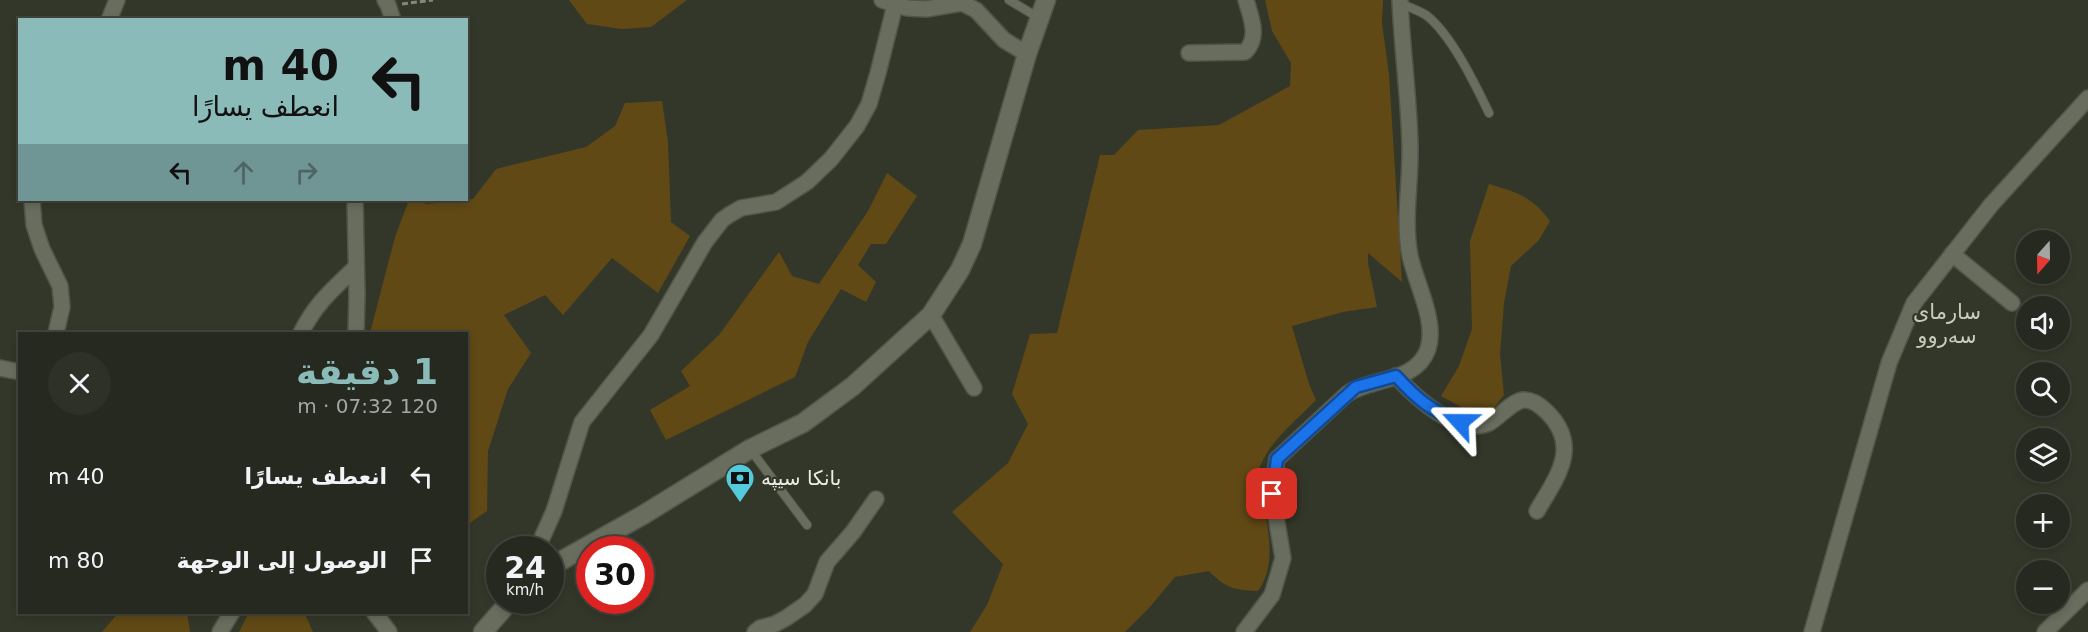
<!DOCTYPE html>
<html lang="ar">
<meta charset="utf-8">
<style>
:root{--surface:#26291f;--page:#2e3128;--text:#f1f3f6;--muted:#a4a6a4;--line:#42453d;--accent:#8bbbb9}
body{margin:0;font-family:"DejaVu Sans","Noto Naskh Arabic",sans-serif;background:var(--page);color:var(--text);direction:rtl;height:100vh;display:flex;flex-direction:column;font-size:22px;white-space:nowrap}
*{box-sizing:border-box;margin:0}
p{font-size:20px;color:var(--muted)}
.icon{flex:none;width:33px;height:33px;fill:none;stroke:currentColor;stroke-width:2;stroke-linecap:round;stroke-linejoin:round}
.map{position:relative;flex:1;overflow:hidden;direction:ltr}
.drawer{position:absolute;left:18px;top:332px;width:450px;height:282px;display:flex;flex-direction:column;background:var(--surface);border-radius:0px;box-shadow:0 3px 9px #0003,0 0 0 2px var(--line);direction:rtl}
.drawer>*{flex:none}
.guide{position:absolute;left:18px;top:18px;width:450px;height:183px;border-radius:0px;box-shadow:0 3px 9px #0003,0 0 0 2px var(--line);direction:rtl;background:#8bbbb9;color:#111;overflow:hidden}
.needle{width:39px;rotate:200deg}
.controls{position:absolute;left:2016px;top:230px;display:grid;gap:12px}
.controls a{display:grid;place-items:center;width:54px;height:54px;border-radius:50%;background:var(--surface);box-shadow:0 3px 9px #0003,0 0 0 2px var(--line);font-size:30px}
.speed{position:absolute;left:486px;top:536px;display:flex;gap:12px;font-size:30px;font-weight:700;text-align:center}
.speed>*{display:grid;place-content:center;width:78px;height:78px;border-radius:50%;background:var(--surface);box-shadow:0 3px 9px #0003,0 0 0 2px var(--line);line-height:1}
.speed small{font-size:15px;font-weight:400}
.speed .limit{border:9px solid #d22;background:#fff;color:#111}
.pin{position:absolute;display:grid;place-items:center;width:51px;height:51px;color:#fff;margin:-26px;border-radius:12px;box-shadow:0 3px 9px #0006}
.me{position:absolute;width:66px;margin:-33px;rotate:294deg;stroke-linejoin:round;filter:drop-shadow(0 0 4px #0008)}
.turn{display:flex;align-items:center;gap:21px;height:126px;padding:0 30px;font-size:27px}
.turn .icon{width:78px;height:78px;stroke-width:2.5}
.turn b{display:block;font-size:42px;line-height:51px}
.lanes{display:flex;align-items:center;height:57px;padding:0 30px;background:#0003;justify-content:center;gap:30px;direction:ltr}
.lanes .off{opacity:.35}
.round{display:grid;place-items:center;flex:none;width:63px;height:63px;border-radius:32px;background:var(--page)}
.headline{display:flex;align-items:center;justify-content:space-between;height:102px;padding:0 30px}
h1{font-size:36px;font-weight:800;line-height:45px;color:var(--accent)}
ul{padding:0;list-style:none}
li{display:flex;align-items:center;gap:18px;height:84px;padding:0 30px}
li div{flex:1}
li b{display:block;font-size:22px}
li em{font-style:normal}
.map>svg:first-child{display:block}
.green{fill:#614915}
.lines{fill:none;stroke-linecap:round;stroke-linejoin:round}
.service-casing{stroke:#515448;stroke-width:10}
.minor-casing{stroke:#515448;stroke-width:18}
.tertiary-casing{stroke:#515448;stroke-width:21}
.path{stroke:#84877b;stroke-width:3;stroke-dasharray:6 3;stroke-linecap:butt}
.service{stroke:#696d5e;stroke-width:8}
.minor{stroke:#696d5e;stroke-width:15}
.tertiary{stroke:#696d5e;stroke-width:18}
.route-casing{stroke:#114b97;stroke-width:15}
.route{stroke:#1a73e8;stroke-width:10}
.labels{text-anchor:middle;dominant-baseline:central;stroke-width:4.5;stroke-linejoin:round;paint-order:stroke}
.poi-label{font-size:20px;fill:#ebede4;stroke:#333729;text-anchor:start}
.neighbourhood-label{font-size:21px;fill:#c8cdbb;stroke:#333729}
</style>
<div class="map">
<svg width="2088" height="632" viewBox="0 0 2088 632">
<rect width="100%" height="100%" fill="#333729"/>
<g class="green">
<path d="M569,0h118l-36,27 -29,2 -35,-5z"/>
<path d="M1265,0h118l-1,23 7,51 13,208 -34,-29v10l9,44 -34,5 -51,14 17,58 7,16c-20,21 -50,43 -58,73 -1,6 2,16 4,23 5,30 16,68 -4,95 -24,-1 -33,-3 -49,-20l-34,6 -26,31 -24,24h-155l17,-27 16,-41 -51,-52 56,-49 20,-39 -16,-30 18,-60 27,-1 43,-178h14l24,-25 81,-5 71,-39 1,-23 -19,-32z"/>
<path d="M662,101l6,41 3,80 19,14 -32,57 -46,-35 -49,57 -18,-20 -41,20 27,38 -23,36 -20,62 -1,60 -20,14 -1,-192h-96l25,-96 14,-37h13l4,4 47,-5 23,-30 90,-22 29,-21 10,-23z"/>
<path d="M887,173l30,23 -31,48h-15l-13,21 18,17 -10,20 -25,-13 -33,53 -13,35 -129,63 -16,-30 40,-24 -9,-15 38,-36 60,-83 13,24 27,8 49,-73z"/>
<path d="M1489,184c27,8 44,13 61,37l-11,19 -28,26 -7,37 -4,51 4,41 -11,14 -25,2 -27,-15 18,-30 13,-37 -2,-88z"/>
<path d="M119,612h68l3,20h-88z"/>
<path d="M249,612h55l9,20h-74z"/>
</g>
<g class="lines">
<g class="service-casing">
<g id="service">
<path d="M1009,0l30,18"/>
<path d="M1400,3c8,4 18,7 26,12 25,19 49,69 63,98"/>
<path d="M750,449l57,76"/>
</g>
</g>
<g class="minor-casing">
<g id="minor">
<path d="M385,0l3,5 5,15"/>
<path d="M882,0l25,8 19,1 36,-6 14,7 28,30 23,14"/>
<path d="M109,20l8,-20"/>
<path d="M1189,53l56,-1c15,-15 6,-34 1,-52"/>
<path d="M32,200l2,25 8,24 18,37 2,21 -6,26"/>
<path d="M355,200l2,95 -1,38"/>
<path d="M1952,254l60,49"/>
<path d="M931,315l43,73"/>
<path d="M301,333c14,-29 32,-44 55,-66"/>
<path d="M0,368l20,4"/>
<path d="M1396,376c19,21 61,61 93,47 11,-6 22,-21 34,-23 9,-1 18,6 24,12 35,35 9,66 -10,99"/>
<path d="M537,549l17,-38 28,-89 69,-87 54,-93 17,-22 7,-5 12,-7 35,-6 31,-20 24,-23 26,-33 12,-22 9,-31 17,-68"/>
<path d="M374,612l15,20"/>
<path d="M220,632l12,-20"/>
<path d="M755,632l5,-4 15,-4 11,-6 19,-13 10,-11 12,-32 26,-30 23,-33"/>
<path d="M1244,632l28,-37 11,-37 -11,-65 5,-34 70,-65c25,-17 69,-11 81,-45 9,-28 -12,-65 -18,-93 -7,-36 1,-74 0,-110 -1,-49 -8,-97 -10,-146"/>
<path d="M1812,632l77,-269 25,-60 77,-98 97,-107"/>
<path d="M2045,632l43,-42"/>
</g>
</g>
<g class="tertiary-casing">
<g id="tertiary">
<path d="M550,567l93,-52 107,-66 53,-26 50,-37 78,-71 29,-45 12,-26 55,-190 19,-54"/>
<path d="M483,632l28,-32"/>
</g>
</g>
<path class="path" d="M402,4l31,-4"/>
<use href="#service" class="service"/>
<use href="#minor" class="minor"/>
<use href="#tertiary" class="tertiary"/>
</g>
<g class="lines">
<g class="route-casing">
<path id="route" d="M1272,494l5,-35 79,-72 40,-11c20,22 36,36 64,46"/>
</g>
<use href="#route" class="route"/>
</g>
<defs>
<g id="bank-pin" transform="scale(1.5)"><path d="M0 17L-7.5 6A9.5 9.5 0 1 1 7.5 6Z" fill="#54cadd" stroke="#333729"/><path d="M-6-4H6V4H-6ZM0-2.3a2.3 2.3 0 1 0 0 4.6a2.3 2.3 0 1 0 0-4.6Z" fill="#111"/></g>
</defs>
<g fill-rule="evenodd">
<use href="#bank-pin" x="740" y="478"/>
</g>
<g class="labels">
<g class="poi-label">
<text x="761" y="478">بانکا سیپە</text>
</g>
<g class="neighbourhood-label">
<text x="1947" y="312">سارمای<tspan x="1947" dy="24">سەروو</tspan></text>
</g>
</g>
</svg>
<div class="controls">
<a><svg class="needle" viewBox="-14 -14 28 28"><path d="M0-13l5 13h-10z" fill="#e53935"/><path d="M0 13l5-13h-10z" fill="#a4a6a4"/></svg></a>
<a><svg class="icon" aria-label="sound" viewBox="0 0 24 24"><path d="M4 9h4l5-4v14l-5-4H4zM17 9q2 3 0 6"/></svg></a>
<a><svg class="icon" aria-label="search" viewBox="0 0 24 24"><circle cx="10" cy="10" r="6"/><path d="M15 15l6 6"/></svg></a>
<a><svg class="icon" aria-label="layers" viewBox="0 0 24 24"><path d="M12 4l9 5-9 5-9-5zM3 14l9 5 9-5"/></svg></a>
<a>+</a>
<a>−</a>
</div>
<div class="speed"><div>24<small>km/h</small></div><div class="limit">30</div></div>
<div class="pin" style="left:1272px;top:494px;background:#d93025"><svg class="icon" aria-label="arrive" viewBox="0 0 24 24"><path d="M6 21V4h12l-3 4 3 4H6"/></svg></div>
<svg class="me" style="left:1460px;top:422px" viewBox="-20 -20 40 40"><path d="M0-17L14 15 0 8-14 15z" fill="#1a73e8" stroke="#fff" stroke-width="4"/></svg>
<div class="guide">
<div class="turn"><svg class="icon" aria-label="left" viewBox="0 0 24 24"><path d="M17 20v-9H6M10 6l-5 5 5 5"/></svg><div><b>40 m</b>انعطف يسارًا</div></div>
<div class="lanes"><svg class="icon" aria-label="left" viewBox="0 0 24 24"><path d="M17 20v-9H6M10 6l-5 5 5 5"/></svg><svg class="icon off" aria-label="ahead" viewBox="0 0 24 24"><path d="M12 20V5M6 11l6-6 6 6"/></svg><svg class="icon off" aria-label="right" viewBox="0 0 24 24"><path d="M7 20v-9h11M14 6l5 5-5 5"/></svg></div>
</div>
<section class="drawer">
<div class="headline"><div><h1>1 دقيقة</h1><p>120 m · 07:32</p></div><a class="round"><svg class="icon" aria-label="close" viewBox="0 0 24 24"><path d="M6 6l12 12M18 6L6 18"/></svg></a></div>
<ul>
<li><svg class="icon" aria-label="left" viewBox="0 0 24 24"><path d="M17 20v-9H6M10 6l-5 5 5 5"/></svg><div><b>انعطف يسارًا</b></div><em>40 m</em></li>
<li><svg class="icon" aria-label="arrive" viewBox="0 0 24 24"><path d="M6 21V4h12l-3 4 3 4H6"/></svg><div><b>الوصول إلى الوجهة</b></div><em>80 m</em></li>
</ul>
</section>
</div>
